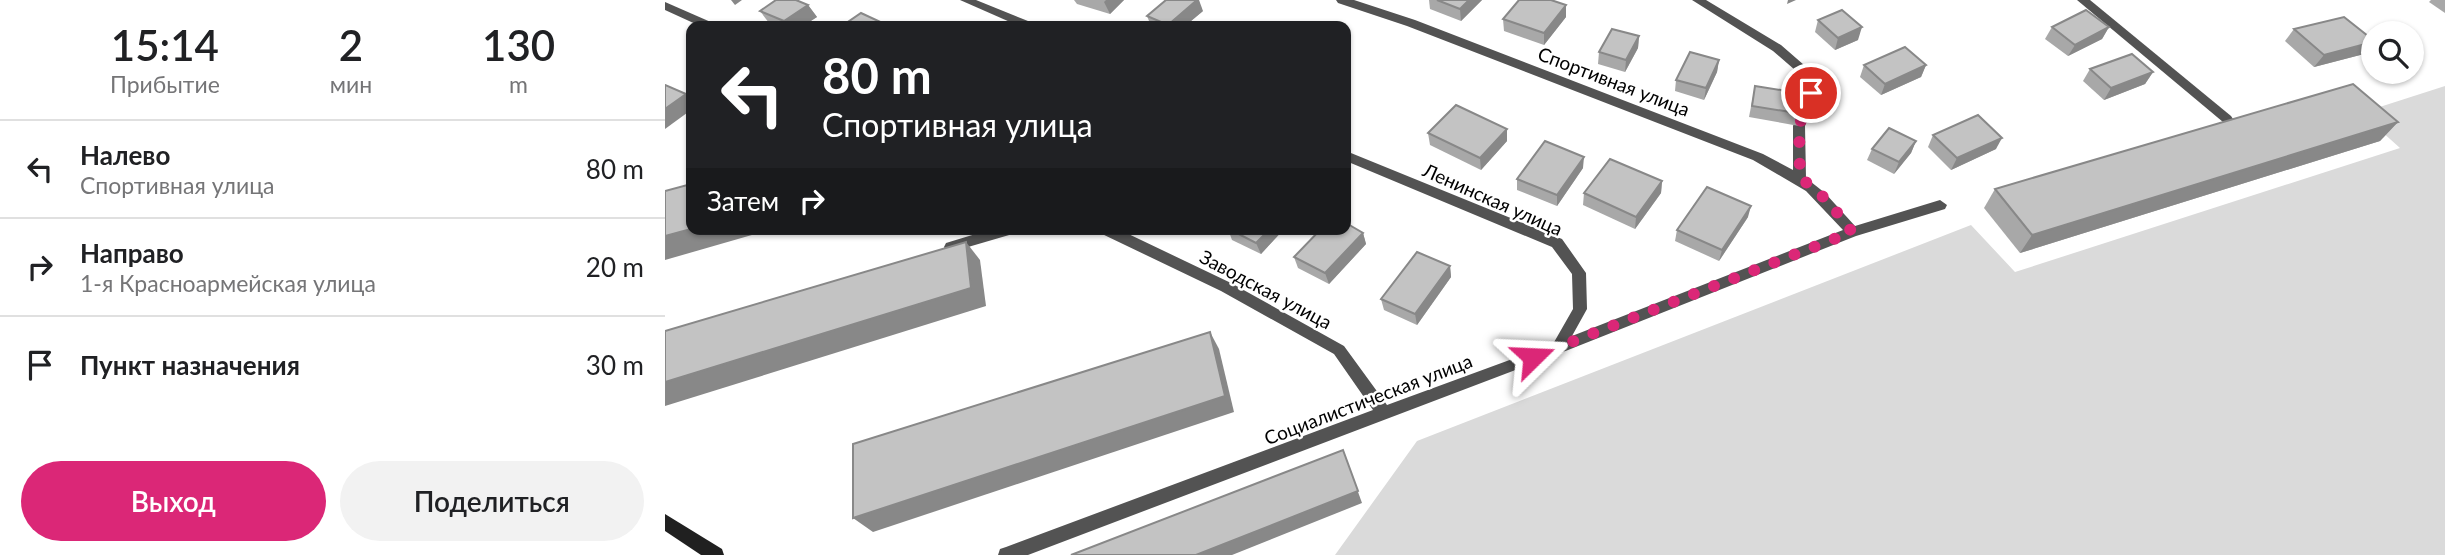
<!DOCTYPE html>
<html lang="ru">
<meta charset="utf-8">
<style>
:root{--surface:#fff;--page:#f2f2f2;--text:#202124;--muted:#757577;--line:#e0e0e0;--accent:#db2777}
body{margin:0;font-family:Lato,sans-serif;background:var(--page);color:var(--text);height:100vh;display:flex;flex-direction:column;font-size:26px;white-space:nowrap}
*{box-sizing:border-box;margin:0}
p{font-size:23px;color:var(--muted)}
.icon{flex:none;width:38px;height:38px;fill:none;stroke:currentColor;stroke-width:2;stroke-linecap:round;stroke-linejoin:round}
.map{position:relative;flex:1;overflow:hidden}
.side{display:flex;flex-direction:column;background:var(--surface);width:665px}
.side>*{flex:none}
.banner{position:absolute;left:21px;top:21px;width:665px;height:214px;border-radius:14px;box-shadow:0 2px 5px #0004;background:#202124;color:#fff;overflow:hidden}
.buttons{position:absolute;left:1696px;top:21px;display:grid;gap:14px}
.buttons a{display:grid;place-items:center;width:63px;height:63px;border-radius:50%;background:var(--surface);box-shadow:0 2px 5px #0004;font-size:35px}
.pin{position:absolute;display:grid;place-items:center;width:60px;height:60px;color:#fff;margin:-30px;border:4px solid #fff;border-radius:50%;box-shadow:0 2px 7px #0007}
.me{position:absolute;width:77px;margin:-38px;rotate:69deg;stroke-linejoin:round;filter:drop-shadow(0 0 5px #0008)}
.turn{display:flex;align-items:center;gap:24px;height:147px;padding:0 21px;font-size:32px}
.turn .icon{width:91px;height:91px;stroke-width:2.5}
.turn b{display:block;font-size:49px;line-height:60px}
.then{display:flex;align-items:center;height:66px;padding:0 21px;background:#0003;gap:14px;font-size:26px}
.eta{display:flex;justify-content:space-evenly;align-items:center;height:119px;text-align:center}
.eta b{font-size:42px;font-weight:600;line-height:49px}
.primary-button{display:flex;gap:14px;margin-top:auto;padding:14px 21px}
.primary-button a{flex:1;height:80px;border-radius:42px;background:var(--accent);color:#fff;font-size:28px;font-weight:600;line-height:80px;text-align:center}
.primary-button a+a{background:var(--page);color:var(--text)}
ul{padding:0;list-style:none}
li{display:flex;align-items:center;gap:21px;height:98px;padding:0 21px;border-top:2px solid var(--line)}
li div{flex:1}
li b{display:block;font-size:26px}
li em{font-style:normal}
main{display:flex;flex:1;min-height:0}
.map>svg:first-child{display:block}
.green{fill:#dadada}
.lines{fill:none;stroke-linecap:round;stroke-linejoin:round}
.lane{fill:#535353;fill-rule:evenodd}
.street{fill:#535353;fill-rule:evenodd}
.secondary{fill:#202020;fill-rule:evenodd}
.wall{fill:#a8a8a8}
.shaded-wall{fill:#888}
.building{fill:#c3c3c3;stroke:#888;stroke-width:2}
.route{stroke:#db2777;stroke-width:12;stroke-dasharray:0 21.6}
.labels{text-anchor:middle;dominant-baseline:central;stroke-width:5;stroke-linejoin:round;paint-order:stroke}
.street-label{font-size:19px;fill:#000;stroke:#fff}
</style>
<main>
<section class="side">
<div class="eta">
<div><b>15:14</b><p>Прибытие</p></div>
<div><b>2</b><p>мин</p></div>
<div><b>130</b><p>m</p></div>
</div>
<ul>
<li><svg class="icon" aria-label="left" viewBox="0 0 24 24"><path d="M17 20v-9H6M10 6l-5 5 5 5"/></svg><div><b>Налево</b><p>Спортивная улица</p></div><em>80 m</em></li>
<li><svg class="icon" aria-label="right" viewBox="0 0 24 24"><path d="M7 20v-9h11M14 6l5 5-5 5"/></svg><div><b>Направо</b><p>1-я Красноармейская улица</p></div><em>20 m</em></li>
<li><svg class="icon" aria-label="arrive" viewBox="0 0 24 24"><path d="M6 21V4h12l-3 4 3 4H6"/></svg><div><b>Пункт назначения</b></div><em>30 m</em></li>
</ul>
<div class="primary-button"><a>Выход</a><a>Поделиться</a></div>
</section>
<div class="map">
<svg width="1780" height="555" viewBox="0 0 1780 555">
<rect width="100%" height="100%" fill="#fff"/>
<path class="green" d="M1780,86v469h-1110l82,-114 554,-216 44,47 385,-124 -39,-35z"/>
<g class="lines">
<path class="lane" d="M327,229h26l-2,4 -65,19 -5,-1 -2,-4 2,-4z"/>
<g class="street">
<path d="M295,0h16l57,23 2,3h-16z"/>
<path d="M671,0h18l61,20 348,134 30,16v-44l12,-33 -10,-23 -22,-19 -81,-51h14l75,45 23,20 13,28 -12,33 1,52 19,15 30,33 85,-26 7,5 -2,4 -89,27 -293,116 -535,203h-30l2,-6 6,-2 367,-137 -39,-56 -113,-63 -121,-58 -2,-4h20l113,54 113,63 43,59 166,-61 20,-35 -1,-35 -20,-27 -206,-86v-10l216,88 24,34 1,36 -15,27 271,-106 -37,-39 -53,-31 -346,-134 -69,-23z"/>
<path d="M1412,0h13l141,116 2,3 -2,3h-8z"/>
<path d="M0,2l48,21 2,3h-15l-35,-16z"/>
</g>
<path class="secondary" d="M0,514l57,35 2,6h-23l-36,-24z"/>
</g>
<g class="wall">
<path d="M409,0h50l-14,14 -33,-10z"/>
<path d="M764,0h53l-21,21 -31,-12z"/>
<path d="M1766,0h14v13l-16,-11z"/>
<path d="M143,5l9,12 -14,9h-25l-9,-3 -9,-12z"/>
<path d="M538,11l-18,15h-34l-4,-10z"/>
<path d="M901,17l-22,28 -40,-14 -1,-12z"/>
<path d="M1153,20l40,20 -23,10 -20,-18z"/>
<path d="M1387,27h57l-7,12 -34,17 -23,-17z"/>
<path d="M1629,29l70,25 -50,13 -29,-26z"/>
<path d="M974,36l-1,12 -13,24 -27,-8 1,-12z"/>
<path d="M1054,60l-2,12 -13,28 -29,-9 1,-11z"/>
<path d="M1199,65h62l-5,12 -40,18 -21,-18z"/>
<path d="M1425,69l63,3 -8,12 -41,16 -21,-19z"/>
<path d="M1090,86l48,28 -4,12 -50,-9z"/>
<path d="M1733,122l-18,19 -360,112 -36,-45 11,-19z"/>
<path d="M842,129v12l-26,29 -51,-25 -2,-12z"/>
<path d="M1268,135l63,14 -45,21 -23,-23z"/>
<path d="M1251,141l-5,12 -17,21 -27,-14 5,-11z"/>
<path d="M918,168l-26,38 -40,-16v-11z"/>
<path d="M997,181l-1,12 -26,36 -52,-24 1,-12z"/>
<path d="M1083,217l-29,44 -44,-20 2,-11z"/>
<path d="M563,229h56l-23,25 -29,-14z"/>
<path d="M698,233l3,11 -37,40 -31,-16 -4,-11z"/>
<path d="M785,266l1,11 -34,48 -33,-15 -3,-11z"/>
</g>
<g class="shaded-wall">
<path d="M66,0h11l-7,5z"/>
<path d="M441,0h18l-14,14 -6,-12z"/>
<path d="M532,0h2l4,11 -18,15h-16l-1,-1z"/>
<path d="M804,0h13l-21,21 -1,-12z"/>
<path d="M1123,0h8l-9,4z"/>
<path d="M143,5l9,12 -14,9h-15l-4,-5z"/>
<path d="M901,5v12l-22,28v-12z"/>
<path d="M1197,27l-4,13 -23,10 3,-12z"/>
<path d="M1444,27l-7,12 -34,17 7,-11z"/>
<path d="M974,36l-1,12 -13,24 1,-12z"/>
<path d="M1708,42l-9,12 -50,13 10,-12z"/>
<path d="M1054,60l-2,12 -13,28 2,-12z"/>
<path d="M1261,65l-5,12 -40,18 4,-11z"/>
<path d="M1488,72l-8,12 -41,16 7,-12z"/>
<path d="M21,94l5,5v11l-26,19v-20z"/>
<path d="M1733,122l-18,19 -360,112 12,-18z"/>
<path d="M842,129v12l-26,29 -1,-12z"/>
<path d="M1337,138l-6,11 -45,21 6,-12z"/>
<path d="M1251,141l-5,12 -17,21 5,-12z"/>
<path d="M919,157l-1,11 -26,38v-11z"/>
<path d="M997,181l-1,12 -26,36 1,-12z"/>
<path d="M1086,206l-3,11 -29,44 3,-11z"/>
<path d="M26,229h82l-108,31v-24z"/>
<path d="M605,229h14l-23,25 -5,-11z"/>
<path d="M698,233l3,11 -37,40 -4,-11z"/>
<path d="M301,242l14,18 6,46 -321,100v-24z"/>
<path d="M785,266l1,11 -34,48 -2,-11z"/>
<path d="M545,332l9,17 15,63 -361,120 -20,-14z"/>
<path d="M678,450l19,53 -130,52h-36z"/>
</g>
<g class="building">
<path d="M111,0h20l12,5 -24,16 -24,-10z"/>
<path d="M501,0h31l-29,25 -21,-9z"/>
<path d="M772,0h32l-9,9z"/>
<path d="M854,0h32l15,5 -22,28 -41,-14z"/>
<path d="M1177,10l20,17 -24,11 -20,-18z"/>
<path d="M1421,10l23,17 -34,18 -23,-18z"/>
<path d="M196,13l26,12 -2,1h-43z"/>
<path d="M1679,17l29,23v2l-49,13 -30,-26z"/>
<path d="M947,29l27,7 -13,24 -27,-8z"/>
<path d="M1240,47l21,18 -41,19 -21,-19z"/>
<path d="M1025,52l29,8 -13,28 -30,-8z"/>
<path d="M1467,54l21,18 -42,16 -21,-19z"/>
<path d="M1688,84l45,38 -366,113 -37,-46z"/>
<path d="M0,85l21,9 -21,15z"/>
<path d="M1090,86l51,8 -3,20 -51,-8z"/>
<path d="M791,105l51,24 -27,29 -52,-25z"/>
<path d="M1313,115l24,23 -45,20 -24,-23z"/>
<path d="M1224,128l27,13 -17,21 -27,-13z"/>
<path d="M880,141l39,16 -27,38 -40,-16z"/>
<path d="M945,159l52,22 -26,36 -52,-24z"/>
<path d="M26,184v45l-26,7v-45z"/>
<path d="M1042,187l44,19 -29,44 -45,-20z"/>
<path d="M681,223l17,10 -38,40 -31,-16 27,-28h25z"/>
<path d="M564,229h41l-14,14z"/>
<path d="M301,242l5,46 -306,94v-51z"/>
<path d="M752,252l33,14 -35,48 -34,-15z"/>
<path d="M545,332l15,64 -372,122v-74z"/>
<path d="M678,450l15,41 -162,64h-125z"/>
</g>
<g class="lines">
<path class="route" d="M868,357l319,-125 -23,-30 -29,-25 -1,-51 12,-33"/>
</g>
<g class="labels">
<g class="street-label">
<text transform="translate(949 81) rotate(21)">Спортивная улица</text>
<text transform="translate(828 199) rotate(24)">Ленинская улица</text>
<text transform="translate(601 289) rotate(28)">Заводская улица</text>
<text transform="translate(703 399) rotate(-21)">Социалистическая улица</text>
</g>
</g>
</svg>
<div class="buttons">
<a><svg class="icon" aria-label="search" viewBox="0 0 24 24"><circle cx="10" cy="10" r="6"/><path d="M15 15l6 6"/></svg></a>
</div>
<div class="pin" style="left:1146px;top:93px;background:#d93025"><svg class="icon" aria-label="arrive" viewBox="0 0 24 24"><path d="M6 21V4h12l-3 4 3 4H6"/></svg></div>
<svg class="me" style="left:868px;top:357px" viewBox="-20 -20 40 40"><path d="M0-17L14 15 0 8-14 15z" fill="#db2777" stroke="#fff" stroke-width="4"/></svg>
<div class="banner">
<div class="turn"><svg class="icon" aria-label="left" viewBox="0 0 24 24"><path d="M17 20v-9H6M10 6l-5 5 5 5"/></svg><div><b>80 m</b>Спортивная улица</div></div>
<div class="then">Затем<svg class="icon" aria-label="right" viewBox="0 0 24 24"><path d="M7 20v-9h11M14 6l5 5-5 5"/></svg></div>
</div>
</div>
</main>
